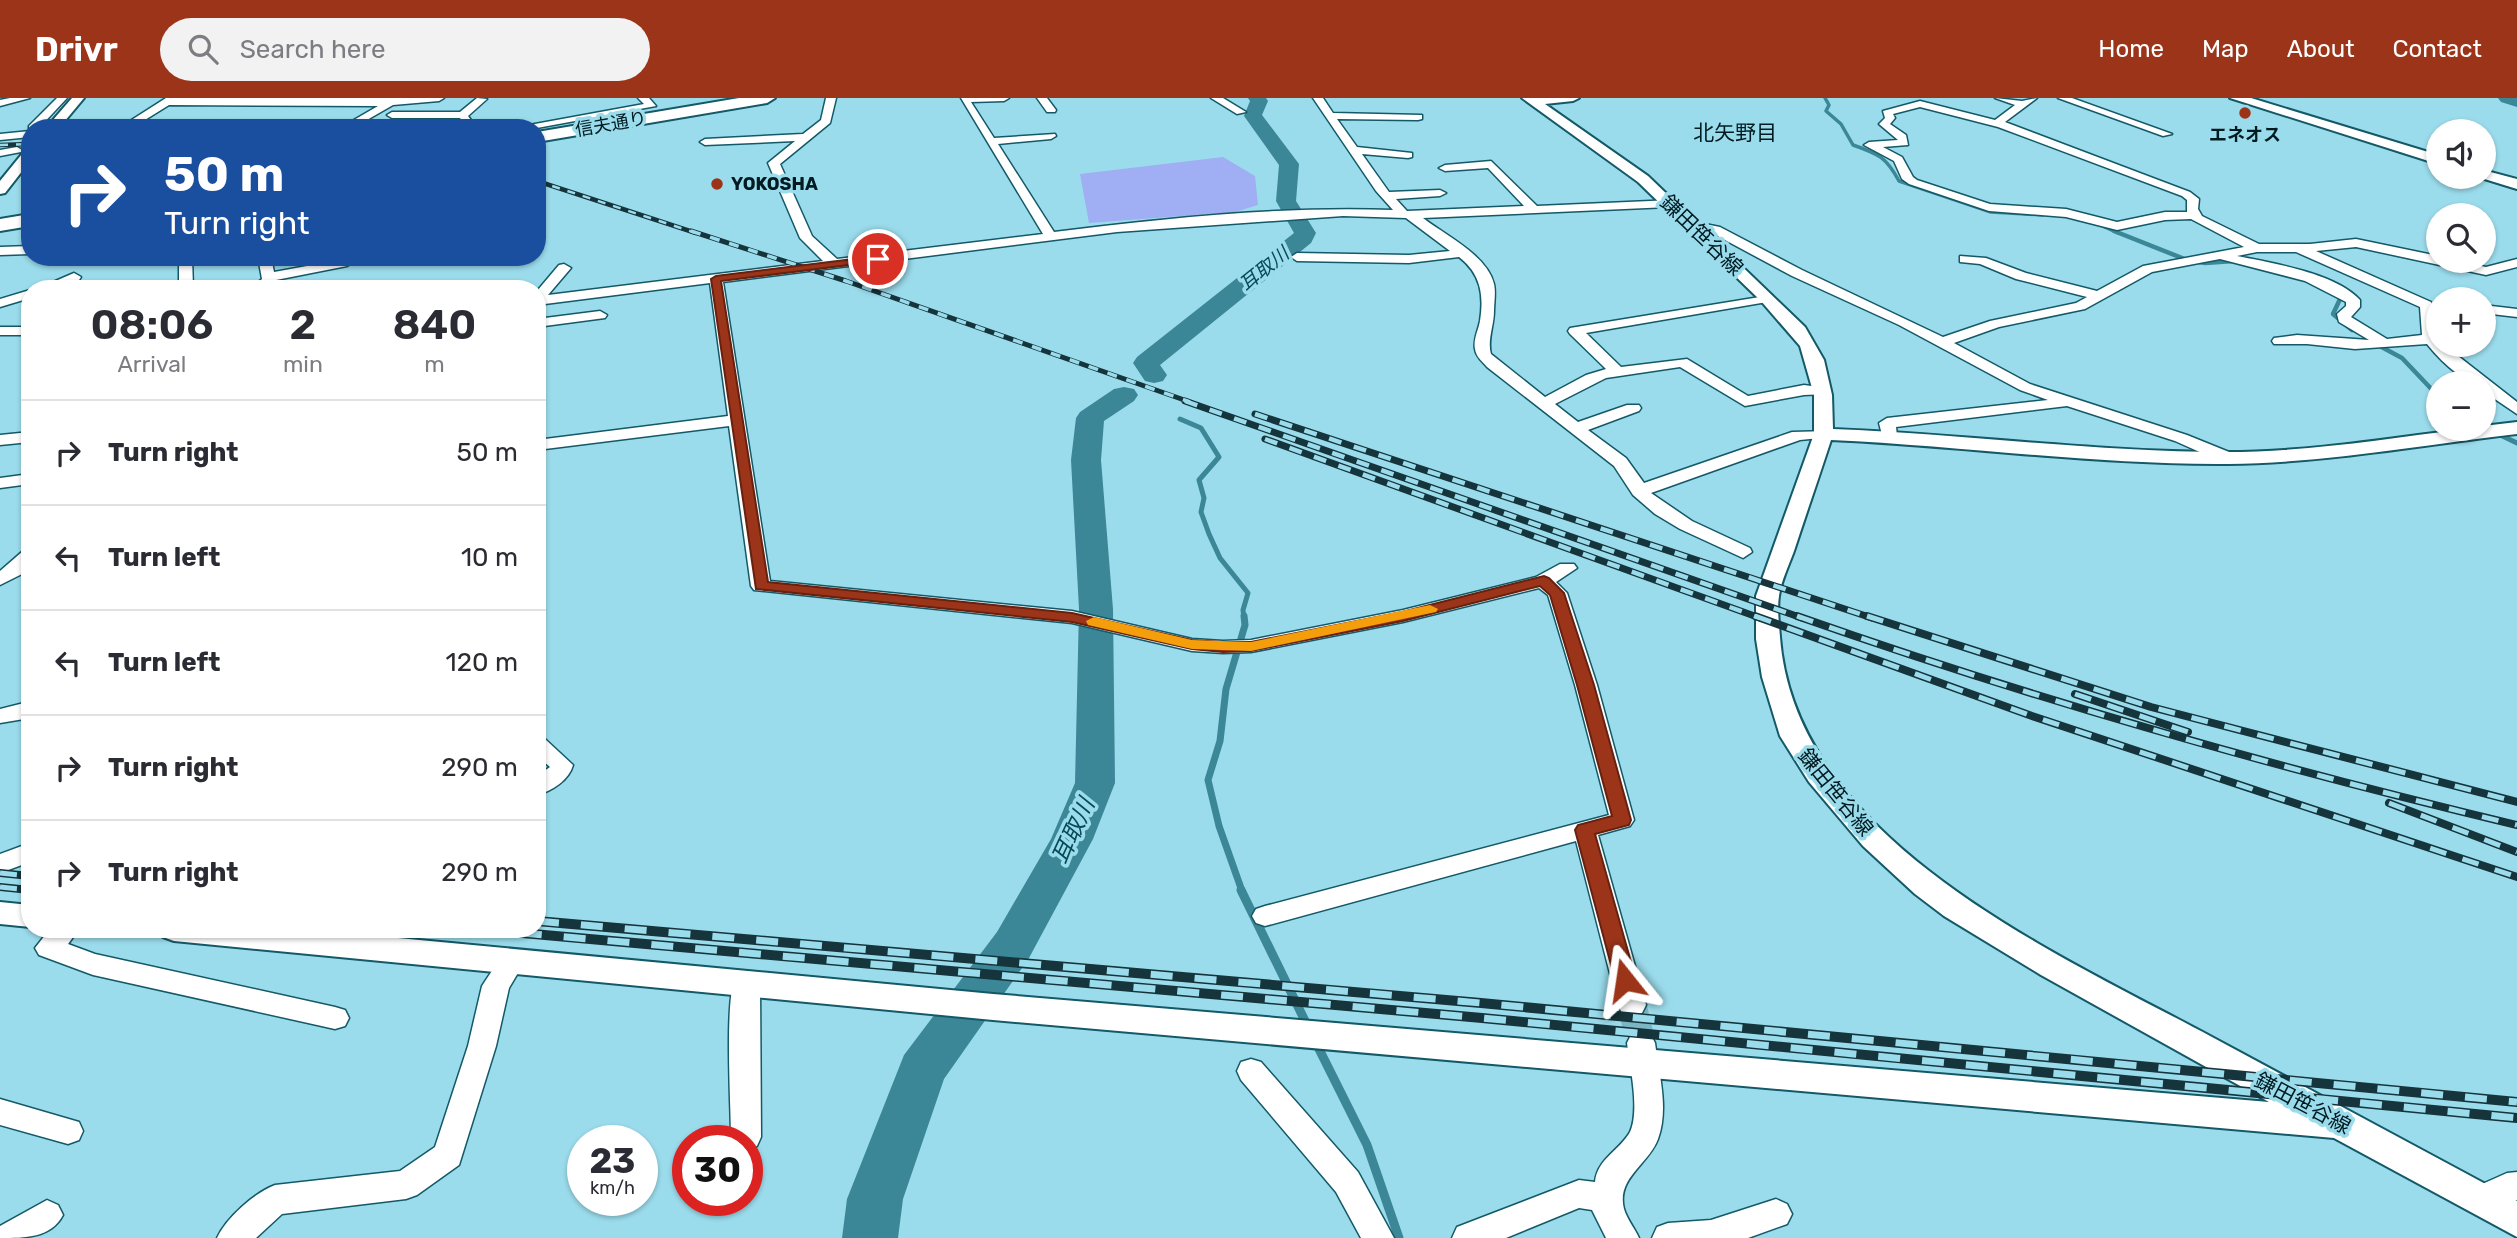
<!DOCTYPE html>
<meta charset="utf-8">
<style>
:root{--surface:#fff;--page:#f2f2f3;--text:#2b2b33;--muted:#7c7c81;--line:#e1e1e2;--accent:#9c3419}
body{margin:0;font-family:Rubik,"Noto Sans JP",sans-serif;background:var(--page);color:var(--text);height:100vh;display:flex;flex-direction:column;font-size:26px;white-space:nowrap}
*{box-sizing:border-box;margin:0}
p{font-size:23px;color:var(--muted)}
.icon{flex:none;width:38px;height:38px;fill:none;stroke:currentColor;stroke-width:2;stroke-linecap:round;stroke-linejoin:round}
.map{position:relative;flex:1;overflow:hidden}
.panel{position:absolute;left:21px;top:182px;width:525px;height:658px;display:flex;flex-direction:column;background:var(--surface);border-radius:28px;box-shadow:0 2px 5px #0004}
.panel>*{flex:none}
.hud{position:absolute;left:21px;top:21px;width:525px;height:147px;border-radius:28px;box-shadow:0 2px 5px #0004;background:#1a4fa0;color:#fff;overflow:hidden}
.buttons{position:absolute;left:2426px;top:21px;display:grid;gap:14px}
.buttons a{display:grid;place-items:center;width:70px;height:70px;border-radius:50%;background:var(--surface);box-shadow:0 2px 5px #0004;font-size:35px}
.speed{position:absolute;left:567px;top:1027px;display:flex;gap:14px;font-size:35px;font-weight:700;text-align:center}
.speed>*{display:grid;place-content:center;width:91px;height:91px;border-radius:50%;background:var(--surface);box-shadow:0 2px 5px #0004;line-height:1}
.speed small{font-size:18px;font-weight:400}
.speed .limit{border:10px solid #d22;background:#fff;color:#111}
.pin{position:absolute;display:grid;place-items:center;width:60px;height:60px;color:#fff;margin:-30px;border:4px solid #fff;border-radius:50%;box-shadow:0 2px 7px #0007}
.me{position:absolute;width:77px;margin:-38px;rotate:345deg;stroke-linejoin:round;filter:drop-shadow(0 0 5px #0008)}
.turn{display:flex;align-items:center;gap:24px;height:147px;padding:0 28px;font-size:32px}
.turn .icon{width:91px;height:91px;stroke-width:2.5}
.turn b{display:block;font-size:49px;line-height:60px}
.eta{display:flex;justify-content:space-evenly;align-items:center;height:119px;text-align:center}
.eta b{font-size:42px;font-weight:600;line-height:49px}
ul{padding:0;list-style:none}
li{display:flex;align-items:center;gap:21px;height:105px;padding:0 28px;border-top:2px solid var(--line)}
li div{flex:1}
li b{display:block;font-size:26px}
li em{font-style:normal}
header{display:flex;align-items:center;gap:42px;box-sizing:border-box;height:98px;padding:0 35px;background:var(--accent);color:#fff}
header strong{font-size:33px}
nav{display:flex;gap:38px;margin-inline-start:auto;font-size:24px}
.search{width:490px;height:63px;background:var(--page);display:flex;align-items:center;gap:18px;box-sizing:border-box;padding:0 24px;border-radius:38px;color:var(--muted);font-size:26px}
.map>svg:first-child{display:block}
.green{fill:#a0aef3}
.lines{fill:none;stroke-linecap:round;stroke-linejoin:round}
.stream-far4{stroke:#3b8697;stroke-width:3.5}
.stream-far3{stroke:#3b8697;stroke-width:4.5}
.stream-far2{stroke:#3b8697;stroke-width:5}
.stream-far1{stroke:#3b8697;stroke-width:7}
.stream{stroke:#3b8697;stroke-width:9}
.river{fill:#3b8697;fill-rule:evenodd}
.minor-tunnel{stroke:#7cb5c3;stroke-width:29;stroke-dasharray:29 14;stroke-linecap:butt}
.minor-casing{stroke:#135967;stroke-width:3}
.tertiary-casing{stroke:#135967;stroke-width:4}
.secondary-casing{stroke:#135967;stroke-width:4}
.trunk-casing{stroke:#135967;stroke-width:4}
.minor{fill:#fff;fill-rule:evenodd}
.tertiary{fill:#fff;fill-rule:evenodd}
.secondary{fill:#fff;fill-rule:evenodd}
.trunk{fill:#fff;fill-rule:evenodd}
.rail-far4-casing{stroke:#15343b;stroke-width:4.5}
.rail-far3-casing{stroke:#15343b;stroke-width:5}
.rail-far2-casing{stroke:#15343b;stroke-width:7}
.rail-far1-casing{stroke:#15343b;stroke-width:8}
.rail-casing{stroke:#15343b;stroke-width:10}
.rail-far4{stroke:#9bdcec;stroke-width:2.5;stroke-dasharray:8;stroke-linecap:butt}
.rail-far3{stroke:#9bdcec;stroke-width:3.5;stroke-dasharray:10;stroke-linecap:butt}
.rail-far2{stroke:#9bdcec;stroke-width:4.5;stroke-dasharray:13;stroke-linecap:butt}
.rail-far1{stroke:#9bdcec;stroke-width:5;stroke-dasharray:17;stroke-linecap:butt}
.rail{stroke:#9bdcec;stroke-width:7;stroke-dasharray:22;stroke-linecap:butt}
.route{fill:#9c3419;stroke:#652210;stroke-width:2}
.slow{fill:#f59e0b}
.poi-dot{fill:#9c3419;stroke:#9bdcec;stroke-width:2.5}
.labels{text-anchor:middle;dominant-baseline:central;stroke-width:7;stroke-linejoin:round;paint-order:stroke}
.far-street-label{font-size:18px;fill:#011b21;stroke:#9bdcec}
.far-poi-label{font-size:18px;font-weight:bold;fill:#011b21;stroke:#9bdcec}
.far-water-label{font-size:19px;font-style:italic;fill:#084a57;stroke:#9bdcec}
.far-quarter-label{font-size:21px;fill:#011b21;stroke:#9bdcec}
.street-label{font-size:21px;fill:#011b21;stroke:#9bdcec}
.water-label{font-size:23px;font-style:italic;fill:#084a57;stroke:#9bdcec}
</style>
<header>
<strong>Drivr</strong>
<div class="search"><svg class="icon" aria-label="search" viewBox="0 0 24 24"><circle cx="10" cy="10" r="6"/><path d="M15 15l6 6"/></svg>Search here</div>
<nav><a>Home</a><a>Map</a><a>About</a><a>Contact</a></nav>
</header>
<div class="map">
<svg width="2517" height="1140" viewBox="0 0 2517 1140">
<rect width="100%" height="100%" fill="#9bdcec"/>
<path class="green" d="M1223,59l32,19 3,29 -23,7 -146,11 -9,-49z"/>
<g class="lines">
<g class="stream-far4">
<path d="M1825,0l4,7 -3,6 15,13 12,21c26,9 33,12 46,36l92,31 52,3"/>
<path d="M2098,126l20,9"/>
</g>
<g class="stream-far3">
<path d="M2114,133l73,29 18,3 29,-2"/>
<path d="M2337,196l4,3 -8,17 19,16"/>
<path d="M2376,246l26,14 36,38"/>
</g>
<g class="stream-far2">
<path d="M1180,321l21,9 18,29 -20,23 5,18 -3,14 8,22 11,24 28,35 -5,17 1,8"/>
<path d="M2494,334l23,11"/>
</g>
<path class="stream-far1" d="M1242,793l-23,-65 -11,-46 12,-39 6,-52 19,-64 -1,-9"/>
<g class="stream">
<path d="M1241,792l66,135"/>
<path d="M1315,943l52,104 32,93"/>
</g>
<g class="river">
<path d="M1248,0h18l2,3 -6,14 37,49 -3,37 20,32 -5,10 -151,122 7,10 -4,6 -9,2 -9,-2 -12,-18 4,-6 157,-124 -18,-32 3,-36 -35,-49 6,-15z"/>
<path d="M2498,0h19v9l-16,-5z"/>
<path d="M1124,289l10,2 4,6 -4,6 -30,20 -3,39 12,149 2,174 -22,56 -64,119 -85,121 -41,120 -5,39h-56l5,-39 57,-144 93,-123 54,-93 24,-56 4,-174 -8,-149 5,-42 4,-6 34,-23z"/>
</g>
<path class="minor-tunnel" d="M1632,907l9,38"/>
<g class="minor-casing">
<g id="minor">
<path d="M10,0h20l-30,8v-6z"/>
<path d="M57,0h10l-28,30h-9l-1,2v-4z"/>
<path d="M166,0h278l-5,3 -46,4 -40,23h-13l38,-22 -209,-1 -37,23h-13z"/>
<path d="M477,0l10,1 -19,17 9,12h-10l-7,-10h-68l-5,-3 5,-3h68z"/>
<path d="M638,0h11l7,8 -119,22h-24l131,-24z"/>
<path d="M826,0h10l-6,25 -50,41 32,72 25,23 206,-25 -82,-136h48l-5,3 -33,1 23,36 61,-4 1,2 -5,3 -53,5 56,88c112,-14 226,-26 339,-22l-17,-19 -63,-93h10l10,15 89,2v4l-4,1 -81,-1 20,28 55,6v4l-4,1 -46,-4 27,38 51,-2 6,3 -6,3 -44,3 11,12 117,-5 -36,-38 -43,3 -6,-3 6,-3 46,-4 46,45 136,-6v6l-4,1 -246,11c22,17 64,37 71,66 2,8 0,19 0,27 0,15 -7,29 -3,43l54,43 41,-22 20,-6 -36,-35 -2,-3 2,-3 202,-33v6l-5,1 -181,31 35,34 66,-8 61,37 56,-11 23,3 3,3 -3,3 -23,1 -59,11 -65,-39 -74,11 -51,26 23,18 49,-17h12l2,3 -2,3 -51,19 38,28 18,25 148,-51 38,-1 2,3 -2,3 -30,3 -149,53 41,28 58,27 2,4 -9,6 -63,-29 -25,-15 -22,-19 -19,-29 -127,-99c-5,-6 -11,-10 -12,-18 -2,-9 3,-18 5,-28 4,-26 1,-47 -21,-64l-50,6 -112,-2 -6,-4 6,-4 112,2 41,-4 -44,-33 -63,-2 -226,16 -394,50 47,299 302,30 120,28 31,2 28,-1 152,-30 133,-33 24,-13h14l3,4 -21,14 11,11 30,92 37,135 -4,6 -32,9 48,170 -4,8 -10,3 -10,-3 -4,-8 -42,-164 -311,85 -9,-3 -4,-7 4,-7 9,-3 344,-91 -34,-130 -27,-90 -9,-7 -136,34 -152,30 -28,1 -31,-2 -120,-28 -318,-33 -3,-4 -22,-160 -192,24v-10l191,-24 -18,-133 -173,22v-14l22,-26 5,-1 7,4 -23,27 275,-34 -23,-23 -32,-75 27,-22 -90,4 -5,-3 5,-3 98,-5 18,-14z"/>
<path d="M1037,0h10l9,12 -1,2h-8z"/>
<path d="M1211,0h12l23,14 -9,2z"/>
<path d="M1995,0l27,3 15,-3 -32,24 185,70 9,7 -1,10 4,7 57,28h51l46,-5 82,17v5h19l29,6 31,-8v8l-31,8 -130,-28 -40,4 115,51 4,10 3,33h6l73,57v12l-34,-23v-8c-21,0 -43,-23 -56,-39l-72,5 -48,-5h-33l-2,-3 2,-3 23,-3 72,5 -30,-18 -2,-8 9,-8v-4l-41,-21 -85,-22 -68,13 -67,37 -86,18 -45,16 76,41 157,51 47,19 2,4 -2,4h-12l-47,-21 -108,-35 -171,21 1,9 -2,3h-12l-4,-16 8,-5 161,-18 -28,-10 -121,-65 -107,-49 -80,-43 -27,-7v-6l35,7 82,43 141,67 47,-16 86,-18 11,-6 -71,-18 -36,-15 -20,-2v-6l26,2 40,15 71,18 46,-25 101,-19 -53,-28 -26,1 -48,10 -51,-13 -77,-6 -80,-27 -7,-5 -8,-18 -30,-16 5,-3 29,-2 -19,-16 6,-6 -2,-7 37,-10 75,19 20,-15zM1920,9l78,20 184,69 5,4v12h-22l-48,10 -51,-13 -76,-5 -73,-24 -4,-3 -11,-20 -19,-10 25,-2 -2,-10 -16,-11 5,-6 -2,-4zM2257,154h39l124,55 2,28 -35,4 -36,-22 9,-10v-7c-24,-27 -88,-37 -123,-44z"/>
<path d="M2058,0h14l100,36 -9,2z"/>
<path d="M30,33v6l-30,3v-6z"/>
<path d="M17,49l5,3 -1,2 -21,4v-6z"/>
<path d="M30,148v8l-30,1v-8z"/>
<path d="M179,159h13l1,32h-14z"/>
<path d="M258,159h13l3,15 66,-12 -1,-3h13l2,5 -7,4 -71,14 -10,9h-16l12,-10z"/>
<path d="M74,175l7,4 -2,3 -22,9h-20z"/>
<path d="M30,192v8l-30,9v-8z"/>
<path d="M2483,207l34,4v8l-34,-4z"/>
<path d="M600,213l7,4 -2,3 -68,9v-8z"/>
<rect x="0" y="229" width="30" height="8"/>
<path d="M30,334v10l-30,3v-10z"/>
<path d="M30,376v10l-30,4v-10z"/>
<path d="M30,451v17l-8,8 -22,11v-14l23,-20z"/>
<path d="M24,605l6,1v14l-30,5v-14z"/>
<path d="M537,639l8,2 28,26c-4,15 -21,26 -36,30v-19l13,-9 -13,-11z"/>
<path d="M30,745v19l-30,11v-19z"/>
<path d="M50,831h29l-11,15 27,10 240,53 10,3 4,8 -4,8 -10,3 -242,-54 -54,-20 -4,-7z"/>
<path d="M512,852l9,4 4,7 -16,27 -13,58 -37,119 -42,30 -11,4 -124,15 -26,24h-39c9,-20 37,-45 58,-53l125,-14 35,-24 33,-101 14,-60 21,-32z"/>
<path d="M746,874l10,3 4,8 1,154 -4,9 -10,4v-9h-14l-2,-4c0,-33 -7,-137 5,-162z"/>
<path d="M1641,933l10,4 4,8c4,31 14,66 3,96 -9,25 -42,39 -34,70 3,10 11,20 15,29h-33l-14,-28 -13,-2 -73,30h-54l5,-11 122,-47 16,2c2,-23 25,-32 35,-50 10,-22 0,-65 -3,-89l4,-8z"/>
<path d="M1251,961l10,3 97,110 36,66h-33l-25,-46 -95,-112 -4,-9 4,-9z"/>
<path d="M0,1001l79,23 4,9 -4,9 -11,4 -68,-19z"/>
<path d="M2517,1074v28l-35,14 -11,-5 -5,-10 5,-10 36,-16z"/>
<path d="M1776,1101l11,5 5,10 -5,10 -39,14h-96l5,-11 11,-4 43,-3z"/>
<path d="M47,1102l11,5 5,10c-12,23 -38,23 -63,23v-12z"/>
</g>
</g>
<g class="tertiary-casing">
<g id="tertiary">
<path d="M72,0h12l-25,30h-13z"/>
<path d="M1522,0h57l-6,3 -28,3 103,72 157,151 19,33 8,35 1,34c131,5 262,23 393,23 80,0 159,-13 238,-23h19v-3l34,-4v12c-96,11 -192,29 -289,30 -133,1 -264,-18 -397,-24 -12,37 -25,74 -37,111 -5,14 -13,30 -15,45 -2,12 0,28 1,41 15,203 276,316 432,400 102,55 203,109 305,164v36l-183,-99 -1341,-118 -819,-79 -11,-4 -4,-8h143l691,65 1276,108 -228,-127 -97,-59 -29,-22 -52,-48 -54,-64 -29,-46 -18,-59 -6,-38v-43l58,-162v-39l-14,-49 -39,-45 -123,-119z"/>
<path d="M30,50v13l-25,32 -5,1v-13l26,-32z"/>
<path d="M0,804l30,3v22l-30,-3z"/>
</g>
</g>
<g class="secondary-casing">
<g id="secondary">
<path d="M2230,0h21l187,57v9z"/>
<path d="M2483,72l34,9v10l-39,-12h5z"/>
</g>
</g>
<g class="trunk-casing">
<g id="trunk">
<path d="M739,0h36l-8,5 -230,39v-10z"/>
<path d="M30,116v12l-30,5v-12z"/>
</g>
</g>
<use href="#minor" class="minor"/>
<use href="#tertiary" class="tertiary"/>
<use href="#secondary" class="secondary"/>
<use href="#trunk" class="trunk"/>
<g class="rail-far4-casing">
<g id="rail-far4">
<path d="M0,47l30,-1"/>
<path d="M537,83l159,52"/>
</g>
</g>
<g class="rail-far3-casing">
<path id="rail-far3" d="M691,133l155,50 344,121"/>
</g>
<g class="rail-far2-casing">
<g id="rail-far2">
<path d="M1185,303l617,217"/>
<path d="M1255,316l617,204"/>
<path d="M1265,341l495,179"/>
</g>
</g>
<g class="rail-far1-casing">
<g id="rail-far1">
<path d="M1755,518l277,100 485,161"/>
<path d="M1797,518c236,83 476,151 720,209"/>
<path d="M1867,518l284,91 366,95"/>
<path d="M2075,596l113,38"/>
<path d="M2389,705l128,49"/>
<path d="M0,775l30,3"/>
<path d="M0,789l30,3"/>
</g>
</g>
<g class="rail-casing">
<g id="rail">
<path d="M27,792h3"/>
<path d="M537,823l944,82 1036,99"/>
<path d="M476,831l1006,89 1035,100"/>
</g>
</g>
<use href="#rail-far4" class="rail-far4"/>
<use href="#rail-far3" class="rail-far3"/>
<use href="#rail-far2" class="rail-far2"/>
<use href="#rail-far1" class="rail-far1"/>
<use href="#rail" class="rail"/>
</g>
<path class="route" d="M878,158l3,1v4l-160,20 47,301 304,31 120,27 31,2h28l151,-30 142,-36 5,2 15,15 30,92 37,135 -2,5 -34,9 41,146 -3,6 -8,2 -7,-2 -3,-6 -40,-150 3,-5 34,-9 -35,-131 -27,-90 -10,-9 -137,35 -152,30 -28,1 -31,-3 -120,-27 -316,-33 -45,-310 5,-3z"/>
<path class="slow" d="M1430,507l8,4 -2,3 -185,39 -59,-2 -104,-24 -2,-4 8,-4 98,23 59,2z"/>
<g class="poi-dot">
<circle cx="2245" cy="15" r="7"/>
<circle cx="717" cy="86" r="7"/>
</g>
<g class="labels">
<g class="far-street-label">
<text transform="translate(611 26) rotate(-10)">信夫通り</text>
</g>
<g class="far-poi-label">
<text x="2245" y="37">エネオス</text>
<text x="731" y="86" text-anchor="start">YOKOSHA</text>
</g>
<g class="far-water-label">
<text transform="translate(1264 171) rotate(-39)">耳取川</text>
</g>
<g class="far-quarter-label">
<text x="1735" y="34">北矢野目</text>
</g>
<g class="street-label">
<text transform="translate(1702 137) rotate(44)">鎌田笹谷線</text>
<text transform="translate(1836 694) rotate(51)">鎌田笹谷線</text>
<text transform="translate(2303 1005) rotate(28)">鎌田笹谷線</text>
</g>
<g class="water-label">
<text transform="translate(1073 733) rotate(-65)">耳取川</text>
</g>
</g>
</svg>
<div class="buttons">
<a><svg class="icon" aria-label="sound" viewBox="0 0 24 24"><path d="M4 9h4l5-4v14l-5-4H4zM17 9q2 3 0 6"/></svg></a>
<a><svg class="icon" aria-label="search" viewBox="0 0 24 24"><circle cx="10" cy="10" r="6"/><path d="M15 15l6 6"/></svg></a>
<a>+</a>
<a>−</a>
</div>
<div class="speed"><div>23<small>km/h</small></div><div class="limit">30</div></div>
<div class="pin" style="left:878px;top:161px;background:#d93025"><svg class="icon" aria-label="arrive" viewBox="0 0 24 24"><path d="M6 21V4h12l-3 4 3 4H6"/></svg></div>
<svg class="me" style="left:1625px;top:882px" viewBox="-20 -20 40 40"><path d="M0-17L14 15 0 8-14 15z" fill="#9c3419" stroke="#fff" stroke-width="4"/></svg>
<div class="hud">
<div class="turn"><svg class="icon" aria-label="right" viewBox="0 0 24 24"><path d="M7 20v-9h11M14 6l5 5-5 5"/></svg><div><b>50 m</b>Turn right</div></div>
</div>
<section class="panel">
<div class="eta">
<div><b>08:06</b><p>Arrival</p></div>
<div><b>2</b><p>min</p></div>
<div><b>840</b><p>m</p></div>
</div>
<ul>
<li><svg class="icon" aria-label="right" viewBox="0 0 24 24"><path d="M7 20v-9h11M14 6l5 5-5 5"/></svg><div><b>Turn right</b></div><em>50 m</em></li>
<li><svg class="icon" aria-label="left" viewBox="0 0 24 24"><path d="M17 20v-9H6M10 6l-5 5 5 5"/></svg><div><b>Turn left</b></div><em>10 m</em></li>
<li><svg class="icon" aria-label="left" viewBox="0 0 24 24"><path d="M17 20v-9H6M10 6l-5 5 5 5"/></svg><div><b>Turn left</b></div><em>120 m</em></li>
<li><svg class="icon" aria-label="right" viewBox="0 0 24 24"><path d="M7 20v-9h11M14 6l5 5-5 5"/></svg><div><b>Turn right</b></div><em>290 m</em></li>
<li><svg class="icon" aria-label="right" viewBox="0 0 24 24"><path d="M7 20v-9h11M14 6l5 5-5 5"/></svg><div><b>Turn right</b></div><em>290 m</em></li>
</ul>
</section>
</div>
